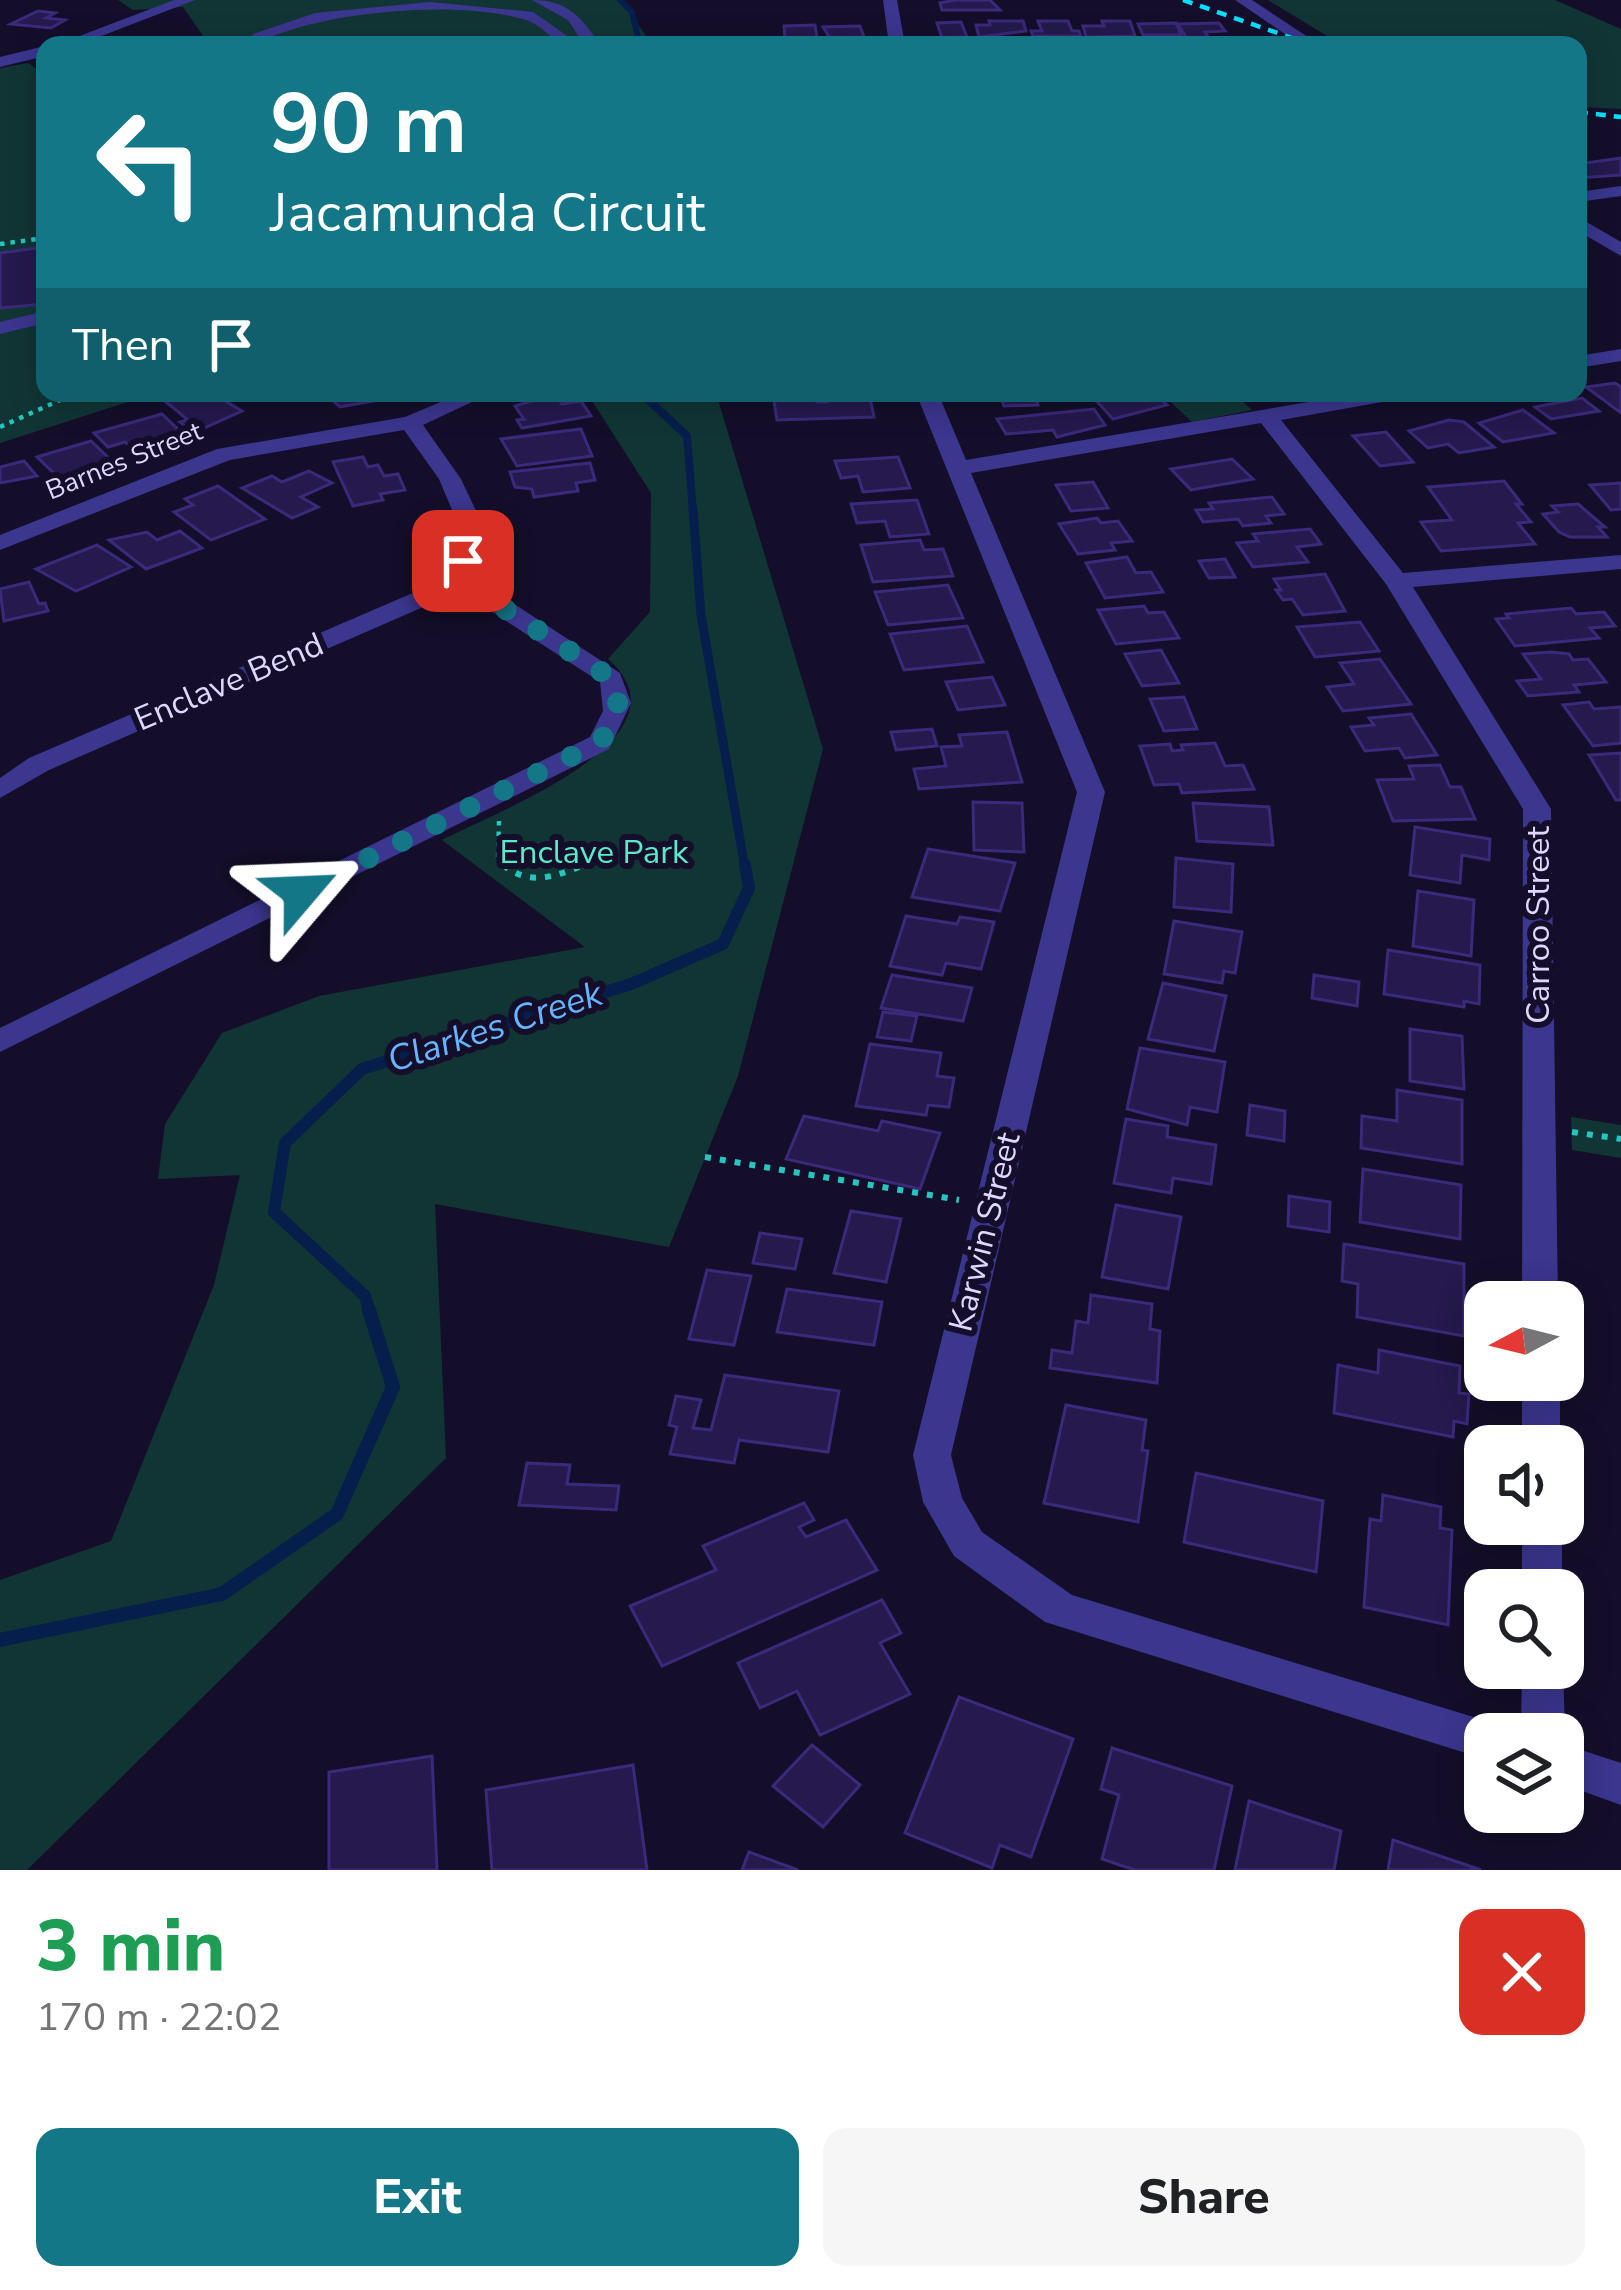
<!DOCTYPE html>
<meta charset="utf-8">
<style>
:root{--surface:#fff;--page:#f6f6f6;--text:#202124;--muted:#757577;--accent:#137787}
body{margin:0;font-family:"Nunito Sans",sans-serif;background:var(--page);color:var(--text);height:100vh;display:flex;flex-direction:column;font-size:45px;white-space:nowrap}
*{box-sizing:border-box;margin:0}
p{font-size:39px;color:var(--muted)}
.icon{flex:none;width:66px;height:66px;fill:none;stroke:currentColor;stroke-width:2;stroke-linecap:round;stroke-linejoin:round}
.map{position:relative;height:1870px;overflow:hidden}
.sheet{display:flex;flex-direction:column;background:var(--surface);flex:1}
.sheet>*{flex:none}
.guide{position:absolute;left:36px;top:36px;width:1551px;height:366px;border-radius:24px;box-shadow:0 6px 30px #0003;background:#137787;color:#fff;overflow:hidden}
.needle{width:78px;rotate:263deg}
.fabs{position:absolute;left:1464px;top:1281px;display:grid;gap:24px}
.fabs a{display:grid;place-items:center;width:120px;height:120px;border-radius:24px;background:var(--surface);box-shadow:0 6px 30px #0003;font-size:60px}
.pin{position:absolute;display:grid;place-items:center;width:102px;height:102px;color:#fff;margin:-51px;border-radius:24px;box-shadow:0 6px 18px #0006}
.me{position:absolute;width:132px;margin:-66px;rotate:64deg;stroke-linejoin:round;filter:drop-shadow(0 0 9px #0008)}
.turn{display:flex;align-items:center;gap:42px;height:252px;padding:0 36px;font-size:54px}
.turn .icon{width:156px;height:156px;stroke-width:2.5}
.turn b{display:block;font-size:84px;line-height:102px}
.then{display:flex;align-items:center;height:114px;padding:0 36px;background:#0003;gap:24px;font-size:45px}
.round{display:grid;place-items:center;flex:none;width:126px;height:126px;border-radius:24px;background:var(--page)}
.summary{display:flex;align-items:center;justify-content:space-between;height:204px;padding:0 36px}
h1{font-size:72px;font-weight:800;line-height:90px;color:#1e9e55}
.primary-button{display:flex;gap:24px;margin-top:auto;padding:24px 36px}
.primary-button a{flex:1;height:138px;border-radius:24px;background:var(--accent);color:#fff;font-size:48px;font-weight:800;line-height:138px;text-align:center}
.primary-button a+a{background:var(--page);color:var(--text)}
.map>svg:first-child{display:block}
.green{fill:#113535}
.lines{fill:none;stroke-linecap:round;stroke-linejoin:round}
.stream-far4{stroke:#061e4c;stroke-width:6}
.stream-far3{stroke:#061e4c;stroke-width:8}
.stream-far2{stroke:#061e4c;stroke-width:9}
.stream-far1{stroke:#061e4c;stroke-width:12}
.stream{stroke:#061e4c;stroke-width:14}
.building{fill:#25194d;stroke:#3b297b;stroke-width:3}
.path-far2{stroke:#26c6c0;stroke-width:3;stroke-dasharray:3 4.5;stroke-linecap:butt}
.path-far1{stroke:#26c6c0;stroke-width:4.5;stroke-dasharray:4.5 6;stroke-linecap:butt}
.path{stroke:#26c6c0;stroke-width:6;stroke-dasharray:6 9;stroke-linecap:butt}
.minor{fill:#3b368e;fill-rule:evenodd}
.rail{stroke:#04e0ff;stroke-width:4.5;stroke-dasharray:10 8;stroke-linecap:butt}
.route{stroke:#137787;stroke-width:21;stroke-dasharray:0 37.8}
.labels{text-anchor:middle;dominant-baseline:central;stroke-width:12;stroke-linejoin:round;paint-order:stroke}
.far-street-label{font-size:27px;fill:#ded8ff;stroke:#140e2b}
.street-label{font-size:33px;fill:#ded8ff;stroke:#140e2b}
.park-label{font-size:33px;fill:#59eac9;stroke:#140e2b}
.water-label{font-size:36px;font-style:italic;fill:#66b5ff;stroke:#140e2b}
</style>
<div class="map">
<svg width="1621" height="1870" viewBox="0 0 1621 1870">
<rect width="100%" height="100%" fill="#140e2b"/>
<g class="green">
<path d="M118,0h502l32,44 -443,1 -26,-38 -50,3z"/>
<path d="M1268,0h287l66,29v80l-43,-2v-62h-236z"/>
<path d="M28,63l17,12v318h111l-156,50v-375z"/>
<path d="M587,393h129l107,356 -85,327 -69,171 -234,-43 11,254 -419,412h-27v-290l111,-39 103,-256 26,-110 -82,4 7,-55 57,-91 97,-37 266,-49 -143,-107c53,-28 256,-103 166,-181l42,-47 1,-119z"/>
<path d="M1161,393h72l19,17 -60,12z"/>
<path d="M1571,1117l50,8v33l-49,-8z"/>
</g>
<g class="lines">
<path class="stream-far4" d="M620,0l12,12 8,33"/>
<path class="stream-far3" d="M641,393l46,43 6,76"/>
<path class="stream-far2" d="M693,509l8,106 44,253"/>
<path class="stream-far1" d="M370,1313l-5,-17 -91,-84 11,-69 77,-74 269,-85 92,-40 26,-56 -4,-23"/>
<path class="stream" d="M0,1640l222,-46 115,-80 56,-127 -24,-77"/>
</g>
<g class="building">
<path d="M955,0h35l10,10h-58l-2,-7z"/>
<path d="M38,11l17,2 -9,5 19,2 -14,8 -40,-4z"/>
<path d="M989,21h34l3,10 -47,6 -3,-12h14z"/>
<path d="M1038,21h30l4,10h7l2,5h-48l-2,-5h11z"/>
<path d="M1102,21h28l5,15 -49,1 -3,-11h21z"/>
<path d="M961,22l6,15 -25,1 -5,-15z"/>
<path d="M1176,23l5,12h-38l-5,-11z"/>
<path d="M1219,23l6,8 -20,1 4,6 -22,1 -9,-15z"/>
<path d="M815,25l2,13h-32l-1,-12z"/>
<path d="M860,26l4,11 -34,1 -7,-11z"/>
<path d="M1621,158v17l-43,3v-14z"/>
<path d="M45,247v57l-45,4v-55z"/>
<path d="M1615,383l6,4v26l-35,-26z"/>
<path d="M191,393h21l30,18 -49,22 -13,-11 8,-2 -23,-19z"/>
<path d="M324,393h66l6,4 -56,10z"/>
<path d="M826,393h43l5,24 -97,3 -3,-19 42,-5 1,6h10z"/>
<path d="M995,393h40l3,12 -34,1 -4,-13z"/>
<path d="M1155,393l12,12 -54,14 -22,-24z"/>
<path d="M555,394l7,10 19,-3 10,15 -69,12 -5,-8 7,-1 -9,-13z"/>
<path d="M1582,398l17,13 -48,8 -16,-12z"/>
<path d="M1094,409l11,16 -48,12 -4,-7 -47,4 -9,-15z"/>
<path d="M1523,410l31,23 -51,9 -24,-19z"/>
<path d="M162,414l20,19 -51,15 -6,-6 -17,5 -14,-14z"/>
<path d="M1449,420l15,2 30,25 -35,6 -11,-9 -20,4 -19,-17z"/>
<path d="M581,429l11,27 -75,10 -16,-27z"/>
<path d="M1386,432l27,30 -33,4 -27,-30z"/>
<path d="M91,441l25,24 -55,15 -24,-23z"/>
<path d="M363,457l5,10 10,-2 6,11 14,-2 7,16 -25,4 3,6 -30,6 -20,-44z"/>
<path d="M898,457l12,31 -47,4 -5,-16 -17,2 -6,-17z"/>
<path d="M1232,459l21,20 -62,11 -20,-21z"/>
<path d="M24,461l13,15 -37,7v-16z"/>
<path d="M590,463l5,17 -19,3 2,8 -44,6 -2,-8 -17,-2 -5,-15z"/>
<path d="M309,471l23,12 -31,14 17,10 -26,11 -50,-30 30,-12 10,6z"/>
<path d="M1504,481l18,23h-6l15,18 -13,1 17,21 -94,7 -20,-29 31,-2 -24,-33z"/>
<path d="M1093,482l15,26 -37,3 -15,-26z"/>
<path d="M1621,483v26l-10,1 -21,-25z"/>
<path d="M218,486l47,33 -54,21 -37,-28 19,-7 -8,-6z"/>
<path d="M1272,497l12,17 -18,2 5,7 -28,3 -5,-7 -35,3 -7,-12 17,-1 -4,-6z"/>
<path d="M917,500l12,34 -39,3 -5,-16 -28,2 -6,-19z"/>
<path d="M1578,504l27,23h-7l9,10h-37l-11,-5 -16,-18 15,-2 -6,-6z"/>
<path d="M1097,518l4,5 17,-2 14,20 -21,2 4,7 -37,4 -19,-30z"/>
<path d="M1310,529l11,15 -24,3 11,15 -55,5 -16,-24 21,-2 -5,-7z"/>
<path d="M180,531l22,17 -56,21 -37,-29 38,-8 10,8z"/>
<path d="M920,540l4,10 19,-1 10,27 -80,6 -12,-37z"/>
<path d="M97,545l34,22 -55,24 -40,-22z"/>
<path d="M1127,557l9,16 15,-1 12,20 -58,6 -19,-35z"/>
<path d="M1225,559l10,18 -26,1 -10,-17z"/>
<path d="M1325,574l20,37 -42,4 -11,-16 -9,1 -7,-10h5l-7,-11z"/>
<path d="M29,582l10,22 6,-1 3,8 -44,10 -4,-32z"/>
<path d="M948,585l15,33 -75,7 -13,-33z"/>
<path d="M1144,606l4,7 16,-1 15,26 -63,6 -18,-34z"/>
<path d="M1571,608l5,6 28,-2 11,14 -25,2 9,10 -84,8 -19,-27 13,-1 -3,-4z"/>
<path d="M1360,622l19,29 -64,6 -18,-30z"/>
<path d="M967,626l16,36 -79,8 -14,-36z"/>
<path d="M1161,650l18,33 -37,3 -17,-32z"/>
<path d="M1551,652l18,2 4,6 15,-1 18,23 -32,3 5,7 -51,4 -11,-15 24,-2 -18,-25z"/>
<path d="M1380,659l31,45 -68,7 -16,-24 27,-3 -14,-21z"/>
<path d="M992,677l13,28 -47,5 -12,-28z"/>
<path d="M1184,697l13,32 -33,2 -14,-32z"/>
<path d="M1589,702l5,7 27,-2v36l-28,3 -30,-41z"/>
<path d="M1411,714l26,41 -32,3 -6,-10 -34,3 -14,-24 23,-2 -5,-7z"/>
<path d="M932,729l5,17 -41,4 -5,-18z"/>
<path d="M1007,732l15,50 -103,7 -5,-20 32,-3 -5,-19 21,-1 -3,-11z"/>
<path d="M1215,743l10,23 18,-1 11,24 -72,4 -3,-9 -25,1 -14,-39 30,-2 2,7 11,-1 -2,-5z"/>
<path d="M1621,753v47h-5l-27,-45z"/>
<path d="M1440,765l10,22h11l14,32 -82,2 -16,-41 37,-1 -5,-13z"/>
<path d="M973,802l49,1 2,49 -50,-2z"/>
<path d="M1193,803l76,4 4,38 -76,-4z"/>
<path d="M1415,827l75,12 -1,21 -27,-5 -2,28 -50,-8z"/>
<path d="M928,849l87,14 -15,48 -88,-14z"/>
<path d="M1176,858l57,6 -2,48 -57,-5z"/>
<path d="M1418,891l56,9 -3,56 -58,-10z"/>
<path d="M906,916l51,8 3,-7 34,5 -13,47 -35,-6 -4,12 -52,-9z"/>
<path d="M1174,921l68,11 -7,41 -11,-2 -2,12 -58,-9z"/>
<path d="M1388,950l92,15 -1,39 -15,-3v6l-80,-13z"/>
<path d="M892,975l80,13 -9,33 -82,-13z"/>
<path d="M1314,975l45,7 -2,24 -45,-8z"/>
<path d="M1163,983l63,13 -12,55 -66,-12z"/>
<path d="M883,1012l34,4 -6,25 -34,-4z"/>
<path d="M1410,1029l52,7 2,53 -54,-8z"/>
<path d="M870,1044l71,9 -4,23 17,2 -5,29 -21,-2 -2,10 -70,-9z"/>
<path d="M1140,1048l85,14 -8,50 -27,-5 -3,18 -60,-16z"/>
<path d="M1397,1090l65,10v64l-101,-16 1,-32 35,5z"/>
<path d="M1250,1105l35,6 -1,30 -37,-6z"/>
<path d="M804,1116l74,15 4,-10 58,12 -20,56 -134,-30z"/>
<path d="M1126,1119l42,7 -1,11 49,8 -5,39 -38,-6 -2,15 -57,-10z"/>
<path d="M1363,1169l98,16 -1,54 -100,-17z"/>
<path d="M1289,1196l41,6 -1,30 -41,-6z"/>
<path d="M1116,1205l65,12 -13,72 -66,-12z"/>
<path d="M851,1211l50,8 -15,63 -52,-9z"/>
<path d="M760,1233l42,6 -7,30 -42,-6z"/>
<path d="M1344,1244l120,20v72l-107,-19 1,-33 -16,-3z"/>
<path d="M707,1270l44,6 -17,69 -45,-6z"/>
<path d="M787,1289l95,13 -8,43 -97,-13z"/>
<path d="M1091,1295l61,9 -2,25 10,2 -3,52 -107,-15 2,-18 20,3 4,-32 12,2z"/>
<path d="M1379,1350l81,16 -1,27 10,1 -2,30 -13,-3 -1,16 -119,-24 4,-48 40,8z"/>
<path d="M725,1375l114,16 -11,61 -89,-12 -5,23 -64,-9 7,-27 -8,-2 7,-29 25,4 -8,28 18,2z"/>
<path d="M1066,1405l80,15 -4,30 6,1 -10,71 -94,-19z"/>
<path d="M527,1463l43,2 -3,19 52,2 -3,24 -97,-5z"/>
<path d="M1196,1473l127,28 -7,71 -132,-30z"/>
<path d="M1383,1495l58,12 -1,21 12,2 -4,95 -84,-18 6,-88 11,2z"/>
<path d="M804,1503l10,17 -15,7 7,10 40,-17 31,50 -215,96 -32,-60 86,-36 -13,-24z"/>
<path d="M882,1600l19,33 -21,10 30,51 -90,41 -23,-44 -37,17 -22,-45z"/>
<path d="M959,1697l114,42 -42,118 -31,-12 -8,23 -87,-35z"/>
<path d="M812,1745l48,40 -37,42 -50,-41z"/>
<path d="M1112,1748l120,38 -18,84h-79l-33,-11 17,-64 -18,-6z"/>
<path d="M432,1756l5,114h-108v-98z"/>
<path d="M633,1765l14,105h-155l-6,-80z"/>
<path d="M1249,1801l92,30 -7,39h-99z"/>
<path d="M1393,1840l88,30h-93z"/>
<path d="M749,1852l49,18h-56z"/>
</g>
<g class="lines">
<path class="path-far2" d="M348,45l2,-6"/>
<g class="path-far1">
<path d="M0,244l45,-6"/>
<path d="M0,427l76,-34"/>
<path d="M499,821l-1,39 8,8"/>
</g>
<g class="path">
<path d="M503,865c25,20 48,13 76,2"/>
<path d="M1572,1132l49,7"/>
<path d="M705,1157l254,43"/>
</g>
<g class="minor">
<path d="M174,0h21l-117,45h-22z"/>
<path d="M532,0c35,0 50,17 68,45h-16l-16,-25z"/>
<path d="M883,0h14l8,45h-16z"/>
<path d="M1235,0h17l68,45h-19z"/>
<path d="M430,2l103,10 47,33c-33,0 -30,-18 -57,-26 -69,-19 -192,-8 -257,20v6h-16l3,-11 62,-21z"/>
<path d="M45,46v10l-45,11v-10z"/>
<path d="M1621,186v10l-43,6v-10z"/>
<path d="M1578,217l43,25v14l-43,-25z"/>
<path d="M45,311v12l-45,11v-12z"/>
<path d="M1621,349v12l-43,7v-12z"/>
<path d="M462,393h29l-68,32 38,54 18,38 -5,61 146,95 11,30 -22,46 -609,303v-24l590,-291 13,-26 -3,-29 -140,-91 -411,179 -49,28v-20l29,-20 421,-181 5,-60 -16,-38 -35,-49 -174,30 -230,90v-15l217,-86 188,-32z"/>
<path d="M916,393h22l28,67 396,-67h48l-11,6 -118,21 122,153 218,-18v14l-208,18 138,222 7,493h-36l1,-493 -137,-225 -125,-161 -290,50 134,319 -154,663 11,43 20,34 90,63 428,130 4,9h-19v25l-440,-137 -91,-66 -31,-54 -10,-47 164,-663z"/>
<rect x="1522" y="1380" width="38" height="66"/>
<rect x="1522" y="1524" width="40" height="66"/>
<path d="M1563,1666l2,68 -2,3 -42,-3 1,-66z"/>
<path d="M1563,1744l58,19v42l-58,-21z"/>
</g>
<g class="rail">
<path d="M1183,0l129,45"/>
<path d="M1578,112l43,5"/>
</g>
</g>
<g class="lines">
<path class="route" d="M301,892l299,-150c15,-22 25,-39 11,-64l-149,-97 1,-20"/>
</g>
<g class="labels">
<g class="far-street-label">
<text transform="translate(124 461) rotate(-22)">Barnes Street</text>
</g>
<g class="street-label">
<text transform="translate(229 682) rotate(-23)">Enclave Bend</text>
<text transform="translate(1538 925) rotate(-90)">Carroo Street</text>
<text transform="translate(985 1232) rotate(-76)">Karwin Street</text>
</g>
<g class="park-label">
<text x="594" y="852">Enclave Park</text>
</g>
<g class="water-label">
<text transform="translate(495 1027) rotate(-18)">Clarkes Creek</text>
</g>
</g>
</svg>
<div class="fabs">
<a><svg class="needle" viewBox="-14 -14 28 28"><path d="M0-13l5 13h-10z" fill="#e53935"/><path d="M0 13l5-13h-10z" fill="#757577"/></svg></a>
<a><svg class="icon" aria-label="sound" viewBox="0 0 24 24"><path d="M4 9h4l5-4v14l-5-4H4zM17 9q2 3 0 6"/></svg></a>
<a><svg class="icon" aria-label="search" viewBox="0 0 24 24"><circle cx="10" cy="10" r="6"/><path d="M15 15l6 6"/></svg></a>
<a><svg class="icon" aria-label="layers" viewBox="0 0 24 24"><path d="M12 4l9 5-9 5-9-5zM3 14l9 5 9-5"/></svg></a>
</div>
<div class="pin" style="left:463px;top:561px;background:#d93025"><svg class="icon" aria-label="arrive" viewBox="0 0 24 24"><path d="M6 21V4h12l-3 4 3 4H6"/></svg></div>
<svg class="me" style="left:301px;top:892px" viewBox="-20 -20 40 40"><path d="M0-17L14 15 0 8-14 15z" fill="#137787" stroke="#fff" stroke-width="4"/></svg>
<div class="guide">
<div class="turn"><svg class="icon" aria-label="left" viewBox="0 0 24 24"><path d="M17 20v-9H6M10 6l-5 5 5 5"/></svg><div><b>90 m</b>Jacamunda Circuit</div></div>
<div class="then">Then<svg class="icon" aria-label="arrive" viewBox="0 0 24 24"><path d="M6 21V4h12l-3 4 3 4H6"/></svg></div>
</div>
</div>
<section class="sheet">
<div class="summary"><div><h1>3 min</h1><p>170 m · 22:02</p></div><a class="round" style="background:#d93025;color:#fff"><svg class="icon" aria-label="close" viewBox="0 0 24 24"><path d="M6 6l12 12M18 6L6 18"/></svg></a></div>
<div class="primary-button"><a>Exit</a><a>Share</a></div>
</section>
